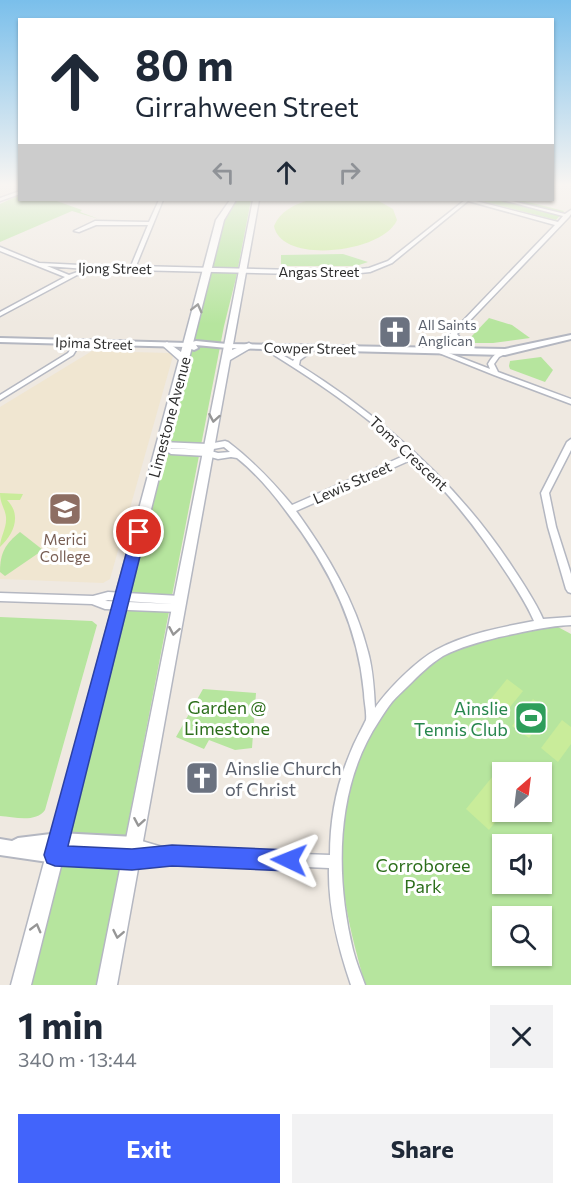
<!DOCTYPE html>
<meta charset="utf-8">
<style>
:root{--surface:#fff;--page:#f2f2f3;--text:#1f2937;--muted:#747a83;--accent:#4264fb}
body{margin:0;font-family:Commissioner,sans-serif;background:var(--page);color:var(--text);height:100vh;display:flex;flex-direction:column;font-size:22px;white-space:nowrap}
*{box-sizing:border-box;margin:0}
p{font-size:20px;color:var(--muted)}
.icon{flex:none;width:33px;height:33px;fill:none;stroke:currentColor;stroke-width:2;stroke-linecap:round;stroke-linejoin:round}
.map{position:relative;height:985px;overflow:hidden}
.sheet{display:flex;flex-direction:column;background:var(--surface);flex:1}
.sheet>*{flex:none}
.banner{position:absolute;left:18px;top:18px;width:536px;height:183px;border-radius:0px;box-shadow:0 2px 4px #0004;background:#fff;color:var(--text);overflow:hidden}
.needle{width:39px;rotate:28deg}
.buttons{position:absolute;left:492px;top:762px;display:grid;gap:12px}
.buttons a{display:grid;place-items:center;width:60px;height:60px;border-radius:0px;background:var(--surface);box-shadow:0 2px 4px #0004;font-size:30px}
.pin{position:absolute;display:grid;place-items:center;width:51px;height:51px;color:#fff;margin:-26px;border:3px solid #fff;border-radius:50%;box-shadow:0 2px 6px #0007}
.me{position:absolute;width:66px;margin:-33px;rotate:272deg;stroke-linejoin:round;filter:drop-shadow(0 0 4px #0008)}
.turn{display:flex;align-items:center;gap:21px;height:126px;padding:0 18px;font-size:27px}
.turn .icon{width:78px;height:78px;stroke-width:2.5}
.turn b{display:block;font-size:42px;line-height:51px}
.lanes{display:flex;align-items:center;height:57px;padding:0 18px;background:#0003;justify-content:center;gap:30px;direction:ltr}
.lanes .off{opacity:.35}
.round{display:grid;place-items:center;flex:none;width:63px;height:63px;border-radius:0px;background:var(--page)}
.overview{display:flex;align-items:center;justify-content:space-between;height:102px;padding:0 18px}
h1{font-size:36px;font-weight:700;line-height:45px}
.action{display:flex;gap:12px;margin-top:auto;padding:12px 18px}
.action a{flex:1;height:69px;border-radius:0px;background:var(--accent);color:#fff;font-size:24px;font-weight:700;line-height:69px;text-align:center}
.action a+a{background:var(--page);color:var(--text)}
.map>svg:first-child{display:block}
.education{fill:#f0e6d1}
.green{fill:#b6e59e;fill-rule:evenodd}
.pitch{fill:#c9ec9a}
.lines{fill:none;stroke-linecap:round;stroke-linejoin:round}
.minor-casing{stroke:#b4b7c1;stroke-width:3}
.tertiary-casing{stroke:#b4b7c1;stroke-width:4}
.secondary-casing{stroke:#b4b7c1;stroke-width:3}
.minor{fill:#fff;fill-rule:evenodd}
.tertiary{fill:#fff;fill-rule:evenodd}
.secondary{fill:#fff;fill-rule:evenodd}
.oneway{stroke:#969696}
.route{fill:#4264fb;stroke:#2b41a3;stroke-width:1.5}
.labels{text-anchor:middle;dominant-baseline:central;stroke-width:6;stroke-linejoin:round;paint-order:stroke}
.far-street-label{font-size:14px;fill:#2e2e2e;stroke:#fff}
.far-worship-label{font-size:14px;fill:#5b616d;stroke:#fff;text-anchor:start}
.street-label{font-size:15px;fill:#2e2e2e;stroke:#fff}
.education-label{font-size:15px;fill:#785e54;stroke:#fff}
.near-park-label{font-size:18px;fill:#2c6e1b;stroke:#fff}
.near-leisure-label{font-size:18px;fill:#27864d;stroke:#fff;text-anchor:end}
.near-worship-label{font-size:18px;fill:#5b616d;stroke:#fff;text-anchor:start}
</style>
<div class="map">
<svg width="571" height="985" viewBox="0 0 571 985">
<rect width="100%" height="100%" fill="#efe9e1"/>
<path class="education" d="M92,351l78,2 3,3 -63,223 -7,4 -103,-4v-172z"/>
<g class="green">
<path d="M19,195l1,5h34l28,10 -2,2 19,7 -27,-8 -72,31v-38z"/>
<path d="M235,200h16l-15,78 -12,48 -127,659h-67l196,-773z"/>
<path d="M477,200h43l44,11 -8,9z"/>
<path d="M343,254l25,8 -12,4h-75v-11z"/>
<path d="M489,318l23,7 18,13 -37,5h-18l-4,-6z"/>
<path d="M541,357l12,13 -8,12 -35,-13 -1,-3 1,-5z"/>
<path d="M20,532l23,18 -38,26 -5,-4c0,-19 5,-28 20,-40z"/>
<path d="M0,617l92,4 5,4 -52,185c-9,13 -31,7 -45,6z"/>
<path d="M550,627h8l13,7v351h-206c-9,-34 -19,-68 -22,-103 -7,-85 25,-186 105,-229 31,-16 68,-20 102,-26zM502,772h40v40h-40zM502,844h40v40h-40zM502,916h40v40h-40z"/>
<path d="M203,689l53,4 -4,55 -17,2 -26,-10 -5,9 -28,-12z"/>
</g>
<g class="pitch">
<path d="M309,200h68l16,9 4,11c-14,33 -116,45 -123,6 6,-15 21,-22 35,-26z"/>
<path d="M0,493l23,1 -3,6h-13c15,15 7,34 -7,47 0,-10 7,-19 6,-30 -1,-9 -6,-13 -6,-24z"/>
<path d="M507,679l16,12 -21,26 -16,-12z"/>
<path d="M533,699l16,12 -20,27 -17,-12z"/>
<path d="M562,720l9,7v17l-13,18 -17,-14z"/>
<path d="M497,771l5,5 1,36 -14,18 -23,-21z"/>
</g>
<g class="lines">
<g class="minor-casing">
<g id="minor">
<path d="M20,191v3l-20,7v-3z"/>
<path d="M159,200h4l-27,66 205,5 28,-3 19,-7 77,-61h7l86,22 5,-6 -61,-16h6l57,14 6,-4v4l-2,3 -112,117 9,11 15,6v2c-12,0 -20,-7 -28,-15l-12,12 49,19 -2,-5c4,-8 10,-14 19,-13v2l-8,4 -5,7 4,8 73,27v5l-77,-29 -60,-24 121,-126 -87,-24 -76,62 -22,9 -29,3 -251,-6v2l-13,4 -77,41v-4l65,-35 -65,-26v-4l39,16 41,2 51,1 17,-41h-52l-17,7 -5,-1 21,-10 54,1zM47,266l39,3 -17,6z"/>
<path d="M78,340l3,2 -8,13 -73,45v-5l68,-42 8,-12z"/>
<path d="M263,344l30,17c3,-6 15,-15 22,-14v2l-15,11 -1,5c85,53 159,119 214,203 11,17 22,33 30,51l28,-2v8c-25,1 -48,7 -72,12 -19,5 -39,10 -56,19 -13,8 -24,19 -35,30 -5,5 -11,10 -16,16 -5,6 -9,13 -13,19 -44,66 -44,155 -26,229 3,12 8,24 12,35h-14c-13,-38 -23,-77 -22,-117l-157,-7 -40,4 -4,-2 -2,-4 2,-4 10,-3 -7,-3 -2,-4 2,-4 4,-2 34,10 161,6c0,-31 5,-64 17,-94 4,-11 9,-22 15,-33 1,-2 3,-6 4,-8 1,-8 -2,-19 -2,-27 -6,-69 -36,-128 -78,-182 -14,-19 -30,-38 -49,-53l-6,-1 -13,2 -11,-3 -36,-2 -4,-3 4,-3 36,2 11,3 12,-1 -6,-5 -16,3 -47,-2 -4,-3 4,-3 47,2 17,-3 3,1c25,19 44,39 64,63l116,-51c-45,-42 -95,-75 -147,-107l-1,-1zM413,459c37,34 68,75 96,118 9,14 18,28 25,44 -32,6 -69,13 -98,29 -20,11 -48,39 -61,58 -1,-19 -2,-38 -7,-56 -13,-52 -41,-98 -72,-141z"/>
<path d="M571,439v11l-22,43 7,34 15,47v19l-3,-1 -2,-3 -18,-62 -7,-34 26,-51z"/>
<path d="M108,592l72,4 3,1 2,3 -2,3 -4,1 3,1 2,3 -2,3 -3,1 -74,-3 -13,-5 -92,-3v-8l93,3zM108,600l65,4 -68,-3z"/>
</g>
</g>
<g class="tertiary-casing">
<g id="tertiary">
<path d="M571,335v4l-66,16 -278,-7 -31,-3 2,3 -4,2 -8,-3 -186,-5v-4l188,5 8,-2 31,3 278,5z"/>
<path d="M59,833l76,4 6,2 2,6 -2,6 -5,2 4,6 -2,6 -6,2 -77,-4 -55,-8v-16l12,2 6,-3z"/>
</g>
</g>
<g class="secondary-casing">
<g id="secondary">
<path d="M230,200h6l-12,20 -193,765h-20l168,-625 -17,-15 5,-3 14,10 35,-132z"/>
<path d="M253,200h6l-27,150 17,-7 5,3 -24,14 -113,625h-20z"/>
</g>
</g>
<use href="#minor" class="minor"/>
<use href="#tertiary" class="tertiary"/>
<use href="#secondary" class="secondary"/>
</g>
<defs><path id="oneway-chevron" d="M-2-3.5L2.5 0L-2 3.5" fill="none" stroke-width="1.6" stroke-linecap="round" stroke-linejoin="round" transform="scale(1.5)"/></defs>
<g class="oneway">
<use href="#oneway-chevron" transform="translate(197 308) rotate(-76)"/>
<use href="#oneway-chevron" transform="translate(214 418) rotate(100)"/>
<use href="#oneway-chevron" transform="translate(174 631) rotate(100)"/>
<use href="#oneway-chevron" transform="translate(139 822) rotate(100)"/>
<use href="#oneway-chevron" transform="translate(36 928) rotate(-75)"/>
<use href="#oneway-chevron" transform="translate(118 934) rotate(101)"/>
</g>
<linearGradient id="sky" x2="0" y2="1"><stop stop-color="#7abfeb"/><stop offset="0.57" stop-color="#f8f5f2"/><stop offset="1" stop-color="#f8f5f2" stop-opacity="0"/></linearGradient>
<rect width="571" height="324" fill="url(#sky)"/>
<path class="route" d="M139,526l5,2 2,4 -78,314 64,3 40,-4 117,5 7,3 3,7 -3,8 -7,3 -117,-5 -40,4 -77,-4 -8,-3 -3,-8 88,-323 2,-4z"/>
<defs>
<g id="church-square" transform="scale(1.725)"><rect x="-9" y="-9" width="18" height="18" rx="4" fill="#6b7280" stroke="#fff"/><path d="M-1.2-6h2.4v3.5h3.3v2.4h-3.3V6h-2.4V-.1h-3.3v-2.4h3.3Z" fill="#fff"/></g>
<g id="school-square" transform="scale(1.725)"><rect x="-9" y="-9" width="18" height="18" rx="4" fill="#8d6e63" stroke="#fff"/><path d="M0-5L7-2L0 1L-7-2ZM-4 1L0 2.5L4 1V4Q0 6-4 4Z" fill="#fff"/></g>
<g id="stadium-square" transform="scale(1.725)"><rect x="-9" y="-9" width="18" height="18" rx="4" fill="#2e9e5b" stroke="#fff"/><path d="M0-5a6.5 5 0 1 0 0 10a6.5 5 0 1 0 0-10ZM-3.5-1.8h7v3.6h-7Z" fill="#fff"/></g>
</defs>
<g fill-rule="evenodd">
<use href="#church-square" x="395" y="332"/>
<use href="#school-square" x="65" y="509"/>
<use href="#stadium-square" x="531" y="718"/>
<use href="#church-square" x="202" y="778"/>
</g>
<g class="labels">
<g class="far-street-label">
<text transform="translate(115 268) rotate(1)">Ijong Street</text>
<text x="319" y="271">Angas Street</text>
<text transform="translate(94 343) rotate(2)">Ipima Street</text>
<text transform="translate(310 348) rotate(1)">Cowper Street</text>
</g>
<g class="far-worship-label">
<text x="418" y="324">All Saints<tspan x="418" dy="16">Anglican</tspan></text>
</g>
<g class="street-label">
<text transform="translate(169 417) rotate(-75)">Limestone Avenue</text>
<text transform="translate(409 453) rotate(43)">Toms Crescent</text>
<text transform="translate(352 482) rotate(-24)">Lewis Street</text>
</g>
<g class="education-label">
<text x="65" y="539">Merici<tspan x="65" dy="17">College</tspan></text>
</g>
<g class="near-park-label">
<text x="227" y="707">Garden @<tspan x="227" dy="21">Limestone</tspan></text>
<text x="423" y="865">Corroboree<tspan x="423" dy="21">Park</tspan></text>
</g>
<g class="near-leisure-label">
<text x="508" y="708">Ainslie<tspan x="508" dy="21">Tennis Club</tspan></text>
</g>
<g class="near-worship-label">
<text x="225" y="768">Ainslie Church<tspan x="225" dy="21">of Christ</tspan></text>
</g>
</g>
</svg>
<div class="buttons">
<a><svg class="needle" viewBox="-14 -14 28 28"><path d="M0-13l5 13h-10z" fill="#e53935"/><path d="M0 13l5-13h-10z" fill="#747a83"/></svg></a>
<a><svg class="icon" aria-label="sound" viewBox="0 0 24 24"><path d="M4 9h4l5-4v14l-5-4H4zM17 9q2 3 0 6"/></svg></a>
<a><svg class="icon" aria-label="search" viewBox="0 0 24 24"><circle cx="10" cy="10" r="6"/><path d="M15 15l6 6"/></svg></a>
</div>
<div class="pin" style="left:139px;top:532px;background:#d93025"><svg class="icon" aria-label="arrive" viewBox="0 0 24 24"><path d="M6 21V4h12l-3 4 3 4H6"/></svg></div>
<svg class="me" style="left:289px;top:860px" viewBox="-20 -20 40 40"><path d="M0-17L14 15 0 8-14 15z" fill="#4264fb" stroke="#fff" stroke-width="4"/></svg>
<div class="banner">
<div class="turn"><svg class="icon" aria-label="ahead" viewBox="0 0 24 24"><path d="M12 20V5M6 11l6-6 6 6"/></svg><div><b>80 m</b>Girrahween Street</div></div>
<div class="lanes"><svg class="icon off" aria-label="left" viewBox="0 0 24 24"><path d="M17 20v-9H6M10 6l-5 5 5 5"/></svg><svg class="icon" aria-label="ahead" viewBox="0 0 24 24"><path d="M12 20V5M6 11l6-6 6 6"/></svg><svg class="icon off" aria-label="right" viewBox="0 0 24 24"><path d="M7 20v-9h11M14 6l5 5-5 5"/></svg></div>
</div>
</div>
<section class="sheet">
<div class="overview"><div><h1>1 min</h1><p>340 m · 13:44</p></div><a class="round"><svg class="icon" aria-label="close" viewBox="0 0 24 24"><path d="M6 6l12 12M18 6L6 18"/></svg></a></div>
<div class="action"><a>Exit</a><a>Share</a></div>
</section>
